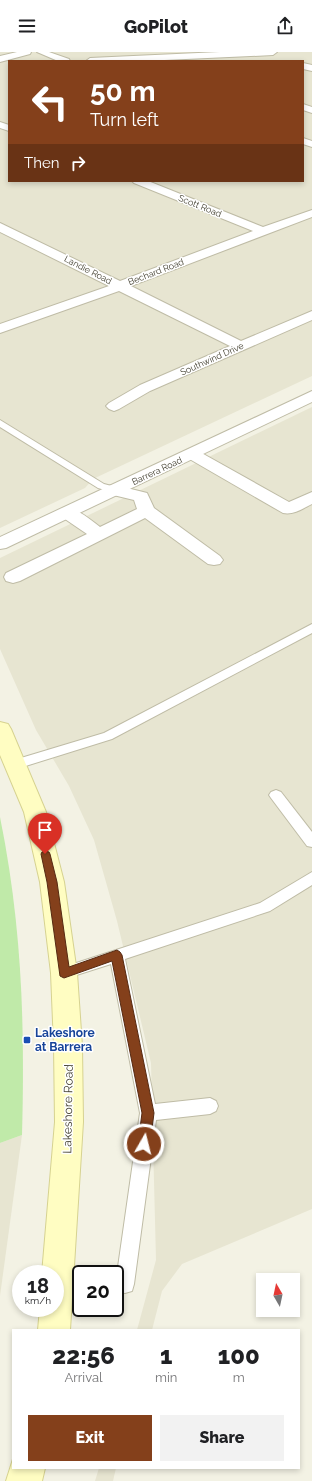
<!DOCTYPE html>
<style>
:root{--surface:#fff;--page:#f2f2f2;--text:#202124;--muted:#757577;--accent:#84401b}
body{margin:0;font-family:Raleway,sans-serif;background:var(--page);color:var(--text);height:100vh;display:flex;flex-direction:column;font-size:15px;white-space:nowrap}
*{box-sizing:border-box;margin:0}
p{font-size:13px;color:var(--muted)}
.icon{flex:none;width:22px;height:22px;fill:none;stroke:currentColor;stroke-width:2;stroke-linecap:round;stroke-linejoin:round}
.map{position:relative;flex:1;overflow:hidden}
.details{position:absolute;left:12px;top:1277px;width:288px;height:140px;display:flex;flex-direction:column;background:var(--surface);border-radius:0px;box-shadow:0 2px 6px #0003}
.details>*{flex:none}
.guide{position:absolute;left:8px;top:8px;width:296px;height:122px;border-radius:0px;box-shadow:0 2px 6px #0003;background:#84401b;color:#fff;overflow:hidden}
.needle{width:26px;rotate:351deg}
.controls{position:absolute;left:256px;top:1221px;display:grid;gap:8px}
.controls a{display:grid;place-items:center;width:44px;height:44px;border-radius:0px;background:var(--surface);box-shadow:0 2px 6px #0003;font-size:20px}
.speed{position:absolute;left:12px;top:1213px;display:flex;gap:8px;font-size:20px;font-weight:700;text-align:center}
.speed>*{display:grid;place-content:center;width:52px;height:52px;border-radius:50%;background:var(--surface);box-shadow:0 2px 6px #0003;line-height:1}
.speed small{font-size:10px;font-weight:400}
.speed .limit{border:2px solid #111;border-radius:6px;background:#fff;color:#111}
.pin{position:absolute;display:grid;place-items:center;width:34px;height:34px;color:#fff;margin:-41px -17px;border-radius:50% 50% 50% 0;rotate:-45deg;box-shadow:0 0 4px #0007}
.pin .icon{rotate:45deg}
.me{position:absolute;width:44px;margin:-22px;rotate:8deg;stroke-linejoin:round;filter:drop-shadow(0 0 3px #0008)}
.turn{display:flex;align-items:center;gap:14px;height:84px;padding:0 16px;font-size:18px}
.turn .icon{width:52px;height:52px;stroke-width:2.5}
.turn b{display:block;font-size:28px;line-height:34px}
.then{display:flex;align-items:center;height:38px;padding:0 16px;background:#0003;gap:8px;font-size:15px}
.eta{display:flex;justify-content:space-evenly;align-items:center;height:68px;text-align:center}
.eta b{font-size:24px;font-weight:800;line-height:28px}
.action{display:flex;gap:8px;margin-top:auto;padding:8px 16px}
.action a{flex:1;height:46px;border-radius:0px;background:var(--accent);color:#fff;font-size:16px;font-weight:800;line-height:46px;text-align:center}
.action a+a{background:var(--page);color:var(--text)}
header{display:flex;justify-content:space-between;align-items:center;height:52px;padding:0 16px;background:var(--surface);font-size:18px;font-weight:800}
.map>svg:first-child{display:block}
.residential{fill:#e7e5d1;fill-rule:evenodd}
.green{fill:#c0eaa9}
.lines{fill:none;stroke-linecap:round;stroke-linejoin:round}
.service-casing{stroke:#bfbca6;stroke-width:2}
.minor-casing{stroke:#bfbca6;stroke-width:2}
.tertiary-casing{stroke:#bfbca6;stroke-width:2}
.secondary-casing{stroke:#d6d290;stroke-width:2}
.service{fill:#fff;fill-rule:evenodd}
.minor{fill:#fff;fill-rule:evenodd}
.tertiary{fill:#fff;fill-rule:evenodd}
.secondary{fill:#fffdc2;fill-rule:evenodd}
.route{fill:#84401b;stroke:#562a12}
.transit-dot{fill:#1a4fb4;stroke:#fff;stroke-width:1.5}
.labels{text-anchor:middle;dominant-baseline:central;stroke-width:3;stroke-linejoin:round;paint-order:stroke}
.far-street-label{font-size:9px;fill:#454233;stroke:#fff}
.near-transit-label{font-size:12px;font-weight:bold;fill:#164399;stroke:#fff;text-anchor:start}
.near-street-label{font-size:12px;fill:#454233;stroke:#fff}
</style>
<header><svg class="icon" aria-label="menu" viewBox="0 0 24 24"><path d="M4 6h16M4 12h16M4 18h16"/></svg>GoPilot<svg class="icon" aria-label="share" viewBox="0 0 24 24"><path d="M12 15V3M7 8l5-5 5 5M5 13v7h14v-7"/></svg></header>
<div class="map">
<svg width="312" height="1429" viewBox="0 0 312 1429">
<rect width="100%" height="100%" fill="#f3f2e4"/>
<g class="residential">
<path d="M0,0h312v324l-219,103 -8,9 -85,40zM9,9h294v120h-294z"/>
<path d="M312,355v802l-130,55 -20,27 -10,39h-15l19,-70 -5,-197 -34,-142 -23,-81 -25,-54 -33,-56 -36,-81v-91z"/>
<path d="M22,1083l-22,161v-153z"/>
<path d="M99,1416h17l-3,13h-18z"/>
</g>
<path class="green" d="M0,765c22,109 25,207 22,318l-22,8z"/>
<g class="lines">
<g class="service-casing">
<g id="service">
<path d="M0,368l104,64 15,4 1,2 -5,3 -17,-5 -98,-61z"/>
<path d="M312,572v9l-200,106 -96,30 -5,-2 -1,-3 1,-3 93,-28z"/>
<path d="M276,738l5,2 31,40v15l-5,-1 -36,-48 -2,-3 2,-3z"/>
<path d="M312,820v13l-42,26 -145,48 30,145 55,-6 6,3 2,5 -2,5 -6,3 -54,6 -22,164 -2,7 -7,2 -10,-1 -1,-18h3l23,-161 -29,-149 -47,15 -5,-1 -3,-5 3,-5 5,-1 196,-64z"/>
<path d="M59,1217l22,2 7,2 -7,1v15l-26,-3v-12h-4l1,-3z"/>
</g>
</g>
<g class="minor-casing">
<g id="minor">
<path d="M17,0h14l-1,2 -30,8v-6z"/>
<path d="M37,0h12l20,7 1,2h-12z"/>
<path d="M220,0h57l-4,3 -130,6h-57l4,-3z"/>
<path d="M303,11l9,2v6l-9,-2z"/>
<path d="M303,52l9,3v6l-9,-3z"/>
<path d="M0,70l9,3v6l-9,-3z"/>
<path d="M303,86l9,3v6l-9,-3z"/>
<path d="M132,129h16l115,46 49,-17v7l-181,69 110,55 71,-30v9l-162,71 -31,18 -5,2 -5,-2 -3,-3 3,-3 31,-18 90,-39 -111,-55 -119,42v-9l109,-38 -109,-54v-9l120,58 133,-50 -119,-48z"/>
<path d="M192,397l6,2 91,51 23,-10v12c-10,5 -18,11 -29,9l-97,-56 -2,-3 2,-3z"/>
<path d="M115,433l32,8 7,15 66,48 3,4 -3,4 -6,1 -6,-1 -63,-46 -125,63 -7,2 -7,-2 -2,-4 2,-4 81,-39 -25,-17 -3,-4 3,-4c14,-3 27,10 38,18l37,-18 -3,-9 -25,-6 -2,-4 2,-4z"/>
</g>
</g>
<g class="tertiary-casing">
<path id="tertiary" d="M312,339v11l-306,146 -6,1v-12z"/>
</g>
<g class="secondary-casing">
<g id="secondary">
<path d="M0,670l8,2 3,5 35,83 18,70 13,91 5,73 1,76 -13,208h-32l2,-22h15v-34h-13l13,-152 -1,-76 -3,-73 -11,-91 -16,-70 -24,-57z"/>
<path d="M13,1407v9h32l-3,13h-36z"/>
</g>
</g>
<use href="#service" class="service"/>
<use href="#minor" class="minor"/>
<use href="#tertiary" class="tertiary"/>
<use href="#secondary" class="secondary"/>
</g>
<path class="route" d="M45,799l4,1 1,2 7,28 12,85 48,-17 3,2 2,3 32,158 -4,31 -2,4 -4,2 -5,-2 -1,-4 4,-31 -30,-152 -48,17 -4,-2 -13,-94 -6,-28 1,-2z"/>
<rect class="transit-dot" x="23" y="984" width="8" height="8" rx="2"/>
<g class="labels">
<g class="far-street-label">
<text transform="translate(200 154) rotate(22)">Scott Road</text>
<text transform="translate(88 218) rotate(27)">Landie Road</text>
<text transform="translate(156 220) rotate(-21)">Bechard Road</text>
<text transform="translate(212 307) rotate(-24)">Southwind Drive</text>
<text transform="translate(157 419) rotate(-25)">Barrera Road</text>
</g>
<g class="near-transit-label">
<text x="35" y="981">Lakeshore<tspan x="35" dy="14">at Barrera</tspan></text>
</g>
<g class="near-street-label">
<text transform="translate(68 1057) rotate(-89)">Lakeshore Road</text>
</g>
</g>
</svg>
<div class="controls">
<a><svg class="needle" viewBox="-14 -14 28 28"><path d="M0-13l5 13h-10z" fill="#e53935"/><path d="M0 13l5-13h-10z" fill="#757577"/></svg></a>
</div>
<div class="speed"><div>18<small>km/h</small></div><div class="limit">20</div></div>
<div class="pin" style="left:45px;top:802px;background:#d93025"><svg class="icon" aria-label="arrive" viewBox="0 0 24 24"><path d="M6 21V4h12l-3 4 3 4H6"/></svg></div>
<svg class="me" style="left:144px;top:1092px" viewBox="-20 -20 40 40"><circle r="17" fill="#84401b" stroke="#fff" stroke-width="3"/><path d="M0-11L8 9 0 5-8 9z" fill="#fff"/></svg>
<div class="guide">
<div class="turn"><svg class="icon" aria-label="left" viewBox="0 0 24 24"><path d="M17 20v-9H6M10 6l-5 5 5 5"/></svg><div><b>50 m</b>Turn left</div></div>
<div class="then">Then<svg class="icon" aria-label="right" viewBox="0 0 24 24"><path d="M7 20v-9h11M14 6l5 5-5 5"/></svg></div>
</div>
<section class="details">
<div class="eta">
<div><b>22:56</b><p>Arrival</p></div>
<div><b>1</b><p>min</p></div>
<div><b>100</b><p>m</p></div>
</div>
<div class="action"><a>Exit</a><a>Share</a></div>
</section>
</div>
